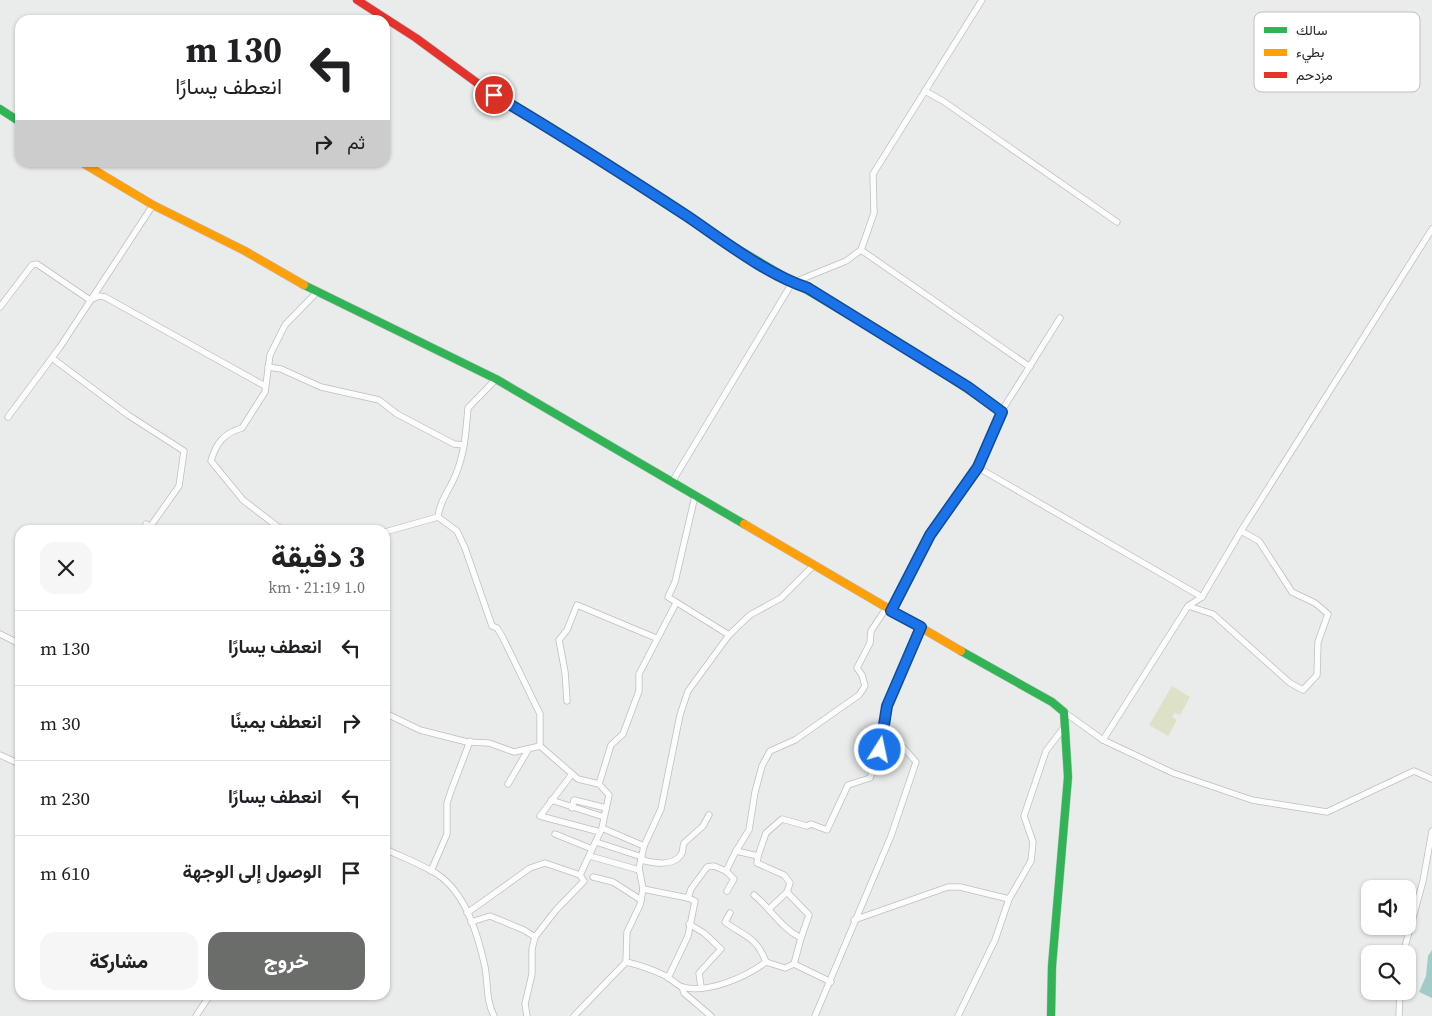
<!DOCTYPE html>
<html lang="ar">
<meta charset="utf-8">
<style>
:root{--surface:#fff;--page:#f6f6f6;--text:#202124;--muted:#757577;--line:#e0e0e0;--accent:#6b6d6b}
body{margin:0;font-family:"Source Serif 4",Vazirmatn,serif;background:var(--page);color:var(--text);direction:rtl;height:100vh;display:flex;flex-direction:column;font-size:19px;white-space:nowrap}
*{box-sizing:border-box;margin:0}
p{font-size:16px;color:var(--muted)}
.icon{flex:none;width:28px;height:28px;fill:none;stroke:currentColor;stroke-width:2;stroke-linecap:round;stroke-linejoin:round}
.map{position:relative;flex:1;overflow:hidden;direction:ltr}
.drawer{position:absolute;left:15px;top:525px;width:375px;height:475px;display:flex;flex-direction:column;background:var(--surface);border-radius:15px;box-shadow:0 1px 4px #0004;direction:rtl}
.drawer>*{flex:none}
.top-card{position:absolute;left:15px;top:15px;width:375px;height:152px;border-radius:15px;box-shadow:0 1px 4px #0004;direction:rtl;background:#fff;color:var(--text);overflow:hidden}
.fabs{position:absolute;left:1361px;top:880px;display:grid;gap:10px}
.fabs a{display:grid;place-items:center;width:55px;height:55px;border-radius:10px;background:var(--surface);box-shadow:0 1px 4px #0004;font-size:25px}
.pin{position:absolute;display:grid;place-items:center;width:42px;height:42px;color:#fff;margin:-21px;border:2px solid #fff;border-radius:50%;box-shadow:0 1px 5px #0007}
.me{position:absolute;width:55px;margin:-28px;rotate:10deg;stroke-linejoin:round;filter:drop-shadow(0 0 4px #0008)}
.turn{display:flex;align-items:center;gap:18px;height:105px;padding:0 25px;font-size:22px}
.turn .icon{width:65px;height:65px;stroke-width:2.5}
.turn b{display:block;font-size:35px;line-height:42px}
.then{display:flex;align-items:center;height:48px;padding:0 25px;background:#0003;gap:10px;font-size:19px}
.round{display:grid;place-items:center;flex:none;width:52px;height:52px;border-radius:15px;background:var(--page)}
.summary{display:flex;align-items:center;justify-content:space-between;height:85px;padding:0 25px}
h1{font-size:30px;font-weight:800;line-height:38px}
.cta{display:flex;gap:10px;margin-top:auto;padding:10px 25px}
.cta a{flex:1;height:58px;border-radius:15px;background:var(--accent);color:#fff;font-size:20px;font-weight:800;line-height:58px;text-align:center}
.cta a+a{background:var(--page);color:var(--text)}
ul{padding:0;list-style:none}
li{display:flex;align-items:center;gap:15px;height:75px;padding:0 25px;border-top:1px solid var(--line)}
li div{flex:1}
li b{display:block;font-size:19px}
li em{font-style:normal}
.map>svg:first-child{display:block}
.green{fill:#dde1c8}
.water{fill:#a2cbc8}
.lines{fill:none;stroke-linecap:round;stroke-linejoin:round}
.street-casing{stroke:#bdbfbd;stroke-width:7}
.fast-casing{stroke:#bdbfbd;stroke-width:9}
.slow-casing{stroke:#bdbfbd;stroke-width:9}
.jam-casing{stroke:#bdbfbd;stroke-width:9}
.street{stroke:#fcfcfc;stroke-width:5.5}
.fast{stroke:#30b455;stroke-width:8}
.slow{stroke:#ff9f0a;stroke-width:8}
.jam{stroke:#e5322d;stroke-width:8}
.route-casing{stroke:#114b97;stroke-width:12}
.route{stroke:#1a73e8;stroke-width:9}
.key{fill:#fff;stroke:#bebfbe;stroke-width:1}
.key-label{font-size:14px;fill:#272927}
</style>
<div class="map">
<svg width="1432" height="1016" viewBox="0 0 1432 1016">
<rect width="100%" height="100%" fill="#e9ecea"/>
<path class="green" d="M1172,686l18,11 -10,18 -5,-2 -3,4 5,3 -9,16 -19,-11z"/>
<path class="water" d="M1432,950v48l-13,-6 7,-16 2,-20z"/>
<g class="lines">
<g class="street-casing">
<g id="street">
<path d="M925,91l18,10 174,121"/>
<path d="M861,250l169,117"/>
<path d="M0,307l32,-42 5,-1 53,36 9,-4 6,1 160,89"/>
<path d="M52,358l76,57 56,36 -5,35 -29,41 -4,-3"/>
<path d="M268,367l13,2 40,18 58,13 18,14 57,30 10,1"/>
<path d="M8,417l52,-70 93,-142"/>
<path d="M977,467l225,130"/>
<path d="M672,482l120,-199 54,-22 15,-11 13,-37 -1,-39 109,-174"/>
<path d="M695,496l-20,86 -7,15 61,38 21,-20 31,-17 33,-33"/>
<path d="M438,517c2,-17 12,-28 18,-43 9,-22 10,-44 12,-66l28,-29"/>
<path d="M282,530l-39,-30 -32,-39c5,-18 13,-28 31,-33l23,-36 5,-37 15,-30 32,-33"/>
<path d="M385,532l53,-15 19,14 8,17 27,78 5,2 5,8 38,78v32"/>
<path d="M1188,606l25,8 77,69 13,7 14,-15 1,-33 10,-28 -13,-11 -23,-11 -33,-51 -18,-10"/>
<path d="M891,611l39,-76 47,-68 24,-55 59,-94"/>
<path d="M0,634l20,10"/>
<path d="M567,701l-2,-29 -6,-32 8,-10 10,-25 79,33"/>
<path d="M1064,712l39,28 70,33 79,27 75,12 87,-41 18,8"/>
<path d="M385,713l35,17 47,12 22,1 25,9 26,-6 38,33 21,5"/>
<path d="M1103,740l85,-134 14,-9 39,-66 191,-302"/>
<path d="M0,755l20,9"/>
<path d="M572,774l-32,42 60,16"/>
<path d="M508,784l20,-34"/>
<path d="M551,800l53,17"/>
<path d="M572,808l2,-8 32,8"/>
<path d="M602,828l42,18"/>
<path d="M555,834l37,15"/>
<path d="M596,842l46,15"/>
<path d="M385,849c17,8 36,15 52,25 29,19 41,61 48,93 3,16 1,34 9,49"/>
<path d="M736,851l13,-21 6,-38 7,-26 8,-15 25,-11 64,-45 6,-9 -3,-11 -5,-7 13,-25 1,-12 16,-24"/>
<path d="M590,856l49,14"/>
<path d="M758,856l-1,7 27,12 6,8 -3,9"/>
<path d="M641,860c13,3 31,7 40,-5 3,-4 1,-8 3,-12l19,-17 6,-11"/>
<path d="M431,871l16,-37v-31l4,-12 19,-50"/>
<path d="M726,871l8,8 -7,12"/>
<path d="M593,877l20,5 28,18"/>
<path d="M643,889l45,9 3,-9 16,-22 7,-1 12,5 10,-20 22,5 8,-23 16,-14 25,7 4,-2 16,6 21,-45 22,-7 10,-28 7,-44 34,-79"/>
<path d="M754,895c17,14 27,33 47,43l-7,26 37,18"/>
<path d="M769,909l18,-17 22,23 -8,23"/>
<path d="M467,913l63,-45 15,-5 35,12 22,-47 7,-33 -10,-11 12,-39 12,-11 16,-43v-17l37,-71"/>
<path d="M730,913l-5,9c20,15 31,14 41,40l19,6 9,-4"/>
<path d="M854,920l94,-33h12l49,12"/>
<path d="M471,922l19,-6 34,14 11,7"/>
<path d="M689,924l15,9 17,16 -22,24 2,14"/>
<path d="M1403,954l20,-73 9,-50"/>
<path d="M626,962c14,3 27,8 40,14 5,3 11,9 16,11 26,7 64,-10 84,-25"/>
<path d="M668,978l20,-42 7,-35 -7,-3"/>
<path d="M682,987l2,6 27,23"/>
<path d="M196,1016l14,-21"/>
<path d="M527,1016l-2,-12 7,-30v-25l3,-12 21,-27 28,-29 -4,-6"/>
<path d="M574,1016l52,-54 1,-30 13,-27 3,-16 -4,-21 5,-22 17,-37 19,-94 8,-24 41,-56"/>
<path d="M815,1016l76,-180 25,-74 -13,-15 -21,-13"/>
<path d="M958,1016l37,-76 14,-41 22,-38 2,-19 -9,-26 22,-65 19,-25"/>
<path d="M1399,1016l1,-25"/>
</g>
</g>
<g class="fast-casing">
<g id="fast">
<path d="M495,96l56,32 180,117 108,64"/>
<path d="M0,109l20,13"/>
<path d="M304,285l192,94 248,145"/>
<path d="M961,651l91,51 12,10 4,65 -16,189 -1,50"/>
</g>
</g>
<g class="slow-casing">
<g id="slow">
<path d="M81,162l72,43 92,46 59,34"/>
<path d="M839,309l80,47 82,56"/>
<path d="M744,524l217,127"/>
</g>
</g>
<g class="jam-casing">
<path id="jam" d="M357,0l59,38 79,58"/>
</g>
<use href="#street" class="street"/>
<use href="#fast" class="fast"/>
<use href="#slow" class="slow"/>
<use href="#jam" class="jam"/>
</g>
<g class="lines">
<g class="route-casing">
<path id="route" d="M494,95c66,39 130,80 193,121 37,25 79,58 121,72l160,99 34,25 -24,55 -48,68 -39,76 30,16 -34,79 -7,44"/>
</g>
<use href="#route" class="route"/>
</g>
<rect x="1254" y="12" width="166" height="80" rx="8" class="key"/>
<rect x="1264" y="27" width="23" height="6" fill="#30b455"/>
<rect x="1264" y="49" width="23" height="7" fill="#ff9f0a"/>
<rect x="1264" y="72" width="23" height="6" fill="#e5322d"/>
<g class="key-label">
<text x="1296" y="35">سالك</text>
<text x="1296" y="57">بطيء</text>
<text x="1296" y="80">مزدحم</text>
</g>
</svg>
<div class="fabs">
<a><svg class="icon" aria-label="sound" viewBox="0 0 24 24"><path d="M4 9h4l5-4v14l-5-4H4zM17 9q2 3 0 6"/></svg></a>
<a><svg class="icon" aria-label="search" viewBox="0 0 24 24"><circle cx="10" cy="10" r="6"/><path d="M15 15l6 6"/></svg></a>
</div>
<div class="pin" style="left:494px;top:95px;background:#d93025"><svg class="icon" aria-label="arrive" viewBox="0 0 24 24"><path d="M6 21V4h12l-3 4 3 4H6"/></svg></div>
<svg class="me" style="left:880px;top:750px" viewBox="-20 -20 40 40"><circle r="17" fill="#1a73e8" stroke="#fff" stroke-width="3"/><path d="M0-11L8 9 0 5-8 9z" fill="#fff"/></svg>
<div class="top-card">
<div class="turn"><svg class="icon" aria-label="left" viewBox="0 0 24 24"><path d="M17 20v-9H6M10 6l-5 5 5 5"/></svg><div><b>130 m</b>انعطف يسارًا</div></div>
<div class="then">ثم<svg class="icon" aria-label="right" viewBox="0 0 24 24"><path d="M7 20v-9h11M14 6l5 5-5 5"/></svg></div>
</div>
<section class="drawer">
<div class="summary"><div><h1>3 دقيقة</h1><p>1.0 km · 21:19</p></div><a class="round"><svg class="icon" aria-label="close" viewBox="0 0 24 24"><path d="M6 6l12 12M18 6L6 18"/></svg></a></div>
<ul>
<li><svg class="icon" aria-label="left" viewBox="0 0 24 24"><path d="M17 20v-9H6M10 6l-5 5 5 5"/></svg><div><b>انعطف يسارًا</b></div><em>130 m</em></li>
<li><svg class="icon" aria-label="right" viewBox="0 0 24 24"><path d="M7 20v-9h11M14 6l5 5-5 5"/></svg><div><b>انعطف يمينًا</b></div><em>30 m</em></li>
<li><svg class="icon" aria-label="left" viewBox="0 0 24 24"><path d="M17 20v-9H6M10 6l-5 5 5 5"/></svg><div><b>انعطف يسارًا</b></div><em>230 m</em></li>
<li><svg class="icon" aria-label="arrive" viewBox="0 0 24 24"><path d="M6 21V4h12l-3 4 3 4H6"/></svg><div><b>الوصول إلى الوجهة</b></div><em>610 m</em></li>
</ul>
<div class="cta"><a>خروج</a><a>مشاركة</a></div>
</section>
</div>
